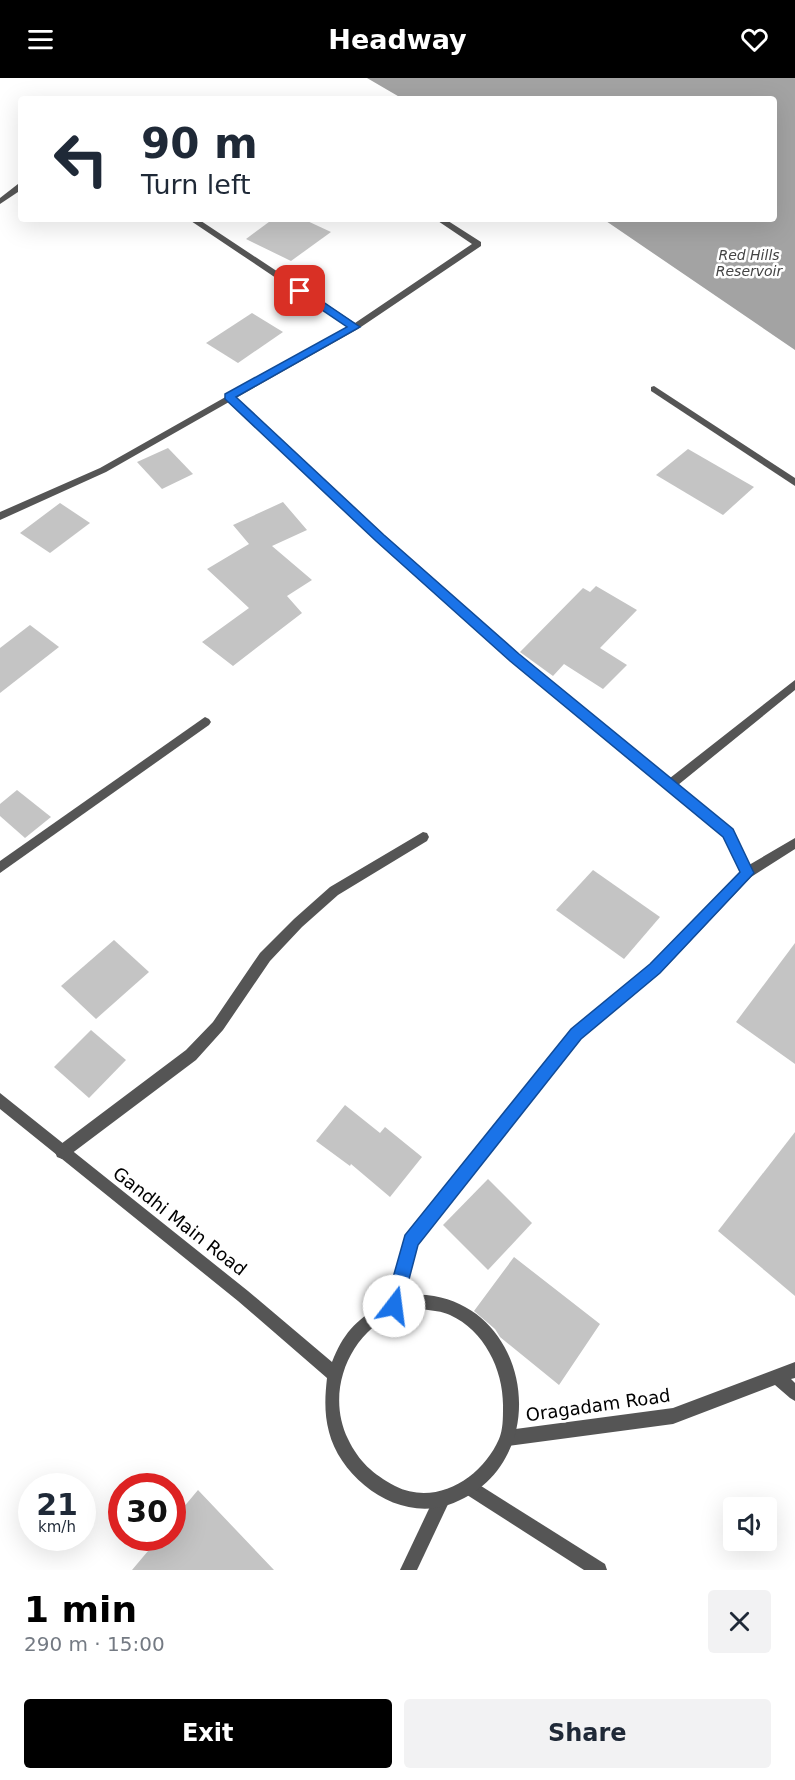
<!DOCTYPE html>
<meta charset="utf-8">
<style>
:root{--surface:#fff;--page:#f2f2f3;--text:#1f2937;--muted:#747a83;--accent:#000}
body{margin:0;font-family:"DejaVu Sans",sans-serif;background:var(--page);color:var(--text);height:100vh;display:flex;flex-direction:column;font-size:22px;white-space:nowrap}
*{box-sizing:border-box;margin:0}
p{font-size:20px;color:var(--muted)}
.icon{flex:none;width:33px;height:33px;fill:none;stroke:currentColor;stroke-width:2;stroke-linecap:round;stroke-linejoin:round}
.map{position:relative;height:1492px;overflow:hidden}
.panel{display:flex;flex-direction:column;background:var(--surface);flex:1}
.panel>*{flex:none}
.hud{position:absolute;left:18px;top:18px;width:759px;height:126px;border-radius:6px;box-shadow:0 6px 24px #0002;background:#fff;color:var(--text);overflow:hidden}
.controls{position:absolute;left:723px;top:1419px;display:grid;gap:12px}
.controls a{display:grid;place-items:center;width:54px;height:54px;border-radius:6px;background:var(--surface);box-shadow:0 6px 24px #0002;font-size:30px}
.speed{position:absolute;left:18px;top:1395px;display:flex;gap:12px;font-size:30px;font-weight:700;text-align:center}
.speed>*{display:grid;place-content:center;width:78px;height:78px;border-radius:50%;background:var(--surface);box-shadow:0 6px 24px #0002;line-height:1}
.speed small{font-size:15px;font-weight:400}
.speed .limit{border:9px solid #d22;background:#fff;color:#111}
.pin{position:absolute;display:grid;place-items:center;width:51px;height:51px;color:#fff;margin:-26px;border-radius:12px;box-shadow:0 3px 9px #0006}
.me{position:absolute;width:66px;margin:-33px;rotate:15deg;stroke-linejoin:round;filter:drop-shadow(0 0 4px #0008)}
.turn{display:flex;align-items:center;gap:21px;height:126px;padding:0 24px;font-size:27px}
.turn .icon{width:78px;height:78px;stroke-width:2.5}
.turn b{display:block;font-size:42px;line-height:51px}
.round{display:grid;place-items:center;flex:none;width:63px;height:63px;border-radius:6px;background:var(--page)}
.overview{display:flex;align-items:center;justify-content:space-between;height:102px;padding:0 24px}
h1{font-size:36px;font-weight:800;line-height:45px;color:var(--accent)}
.primary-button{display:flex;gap:12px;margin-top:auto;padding:12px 24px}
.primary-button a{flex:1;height:69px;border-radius:6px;background:var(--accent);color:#fff;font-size:24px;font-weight:800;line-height:69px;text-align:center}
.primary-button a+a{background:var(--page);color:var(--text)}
header{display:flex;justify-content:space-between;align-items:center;height:78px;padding:0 24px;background:var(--accent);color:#fff;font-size:27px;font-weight:800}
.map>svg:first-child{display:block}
.water{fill:#a3a3a3}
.building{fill:#c4c4c4}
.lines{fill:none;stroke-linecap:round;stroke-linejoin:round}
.minor{fill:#555;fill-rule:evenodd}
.tertiary{fill:#555;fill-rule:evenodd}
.route{fill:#1a73e8;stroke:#114b97;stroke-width:1.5}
.labels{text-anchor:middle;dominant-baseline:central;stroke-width:5;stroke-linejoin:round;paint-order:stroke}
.far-water-label{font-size:14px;font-style:italic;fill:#444;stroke:#fff}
.near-street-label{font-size:18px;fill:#000;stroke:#fff}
</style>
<header><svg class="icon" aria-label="menu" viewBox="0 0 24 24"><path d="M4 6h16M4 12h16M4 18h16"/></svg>Headway<svg class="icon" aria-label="heart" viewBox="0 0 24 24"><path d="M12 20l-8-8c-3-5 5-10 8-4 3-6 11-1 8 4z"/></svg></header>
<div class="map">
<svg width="795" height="1492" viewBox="0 0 795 1492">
<rect width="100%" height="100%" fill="#fff"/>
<path class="water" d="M367,0h428v272l-192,-131h171v-120h-371z"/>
<g class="building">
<path d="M273,141h30l28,13 -40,29 -45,-22z"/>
<path d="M252,235l31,19 -45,31 -32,-20z"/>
<path d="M168,370l25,26 -31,15 -25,-27z"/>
<path d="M688,371l66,38 -31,28 -67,-40z"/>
<path d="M283,424l24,28 -35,16 40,34 -25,16 15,17 -69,53 -31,-24 47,-34 -42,-39 42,-25 -16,-19z"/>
<path d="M60,425l30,20 -40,30 -30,-20z"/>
<path d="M596,508l41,24 -37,38 27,17 -24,24 -39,-25 -11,12 -33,-24 63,-64 7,4z"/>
<path d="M30,547l29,22 -59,46v-45z"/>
<path d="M17,712l34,27 -26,21 -25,-22v-12z"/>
<path d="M593,792l67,47 -36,42 -68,-49z"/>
<path d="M114,862l35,32 -53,47 -35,-33z"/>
<path d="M795,865v121l-59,-42z"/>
<path d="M91,952l35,30 -37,38 -35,-31z"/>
<path d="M345,1027l35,28 5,-6 37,30 -32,40 -39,-33 -1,2 -34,-25z"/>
<path d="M795,1054v164l-77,-65z"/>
<path d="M488,1101l44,44 -44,47 -45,-45z"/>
<path d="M514,1179l86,67 -41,61 -59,-48 -5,-8 -21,-18z"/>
<path d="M198,1412l76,80h-142l27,-32h13v-17z"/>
</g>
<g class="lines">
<g class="minor">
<path d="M18,106h3v6l-21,14v-6z"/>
<path d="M188,141h10l157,104 117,-79 -37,-25h10l36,23v4l-123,83 -122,69 148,137 135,119 151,124 125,-98v10l-117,95 54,44 17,36 46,-27v11l-44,28 -91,96 -79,65 -164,207 -16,61 -2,5 -5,2 -5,-2 -2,-5 19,-70 165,-206 79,-65 90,-93 -16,-35 -213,-177 -135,-119 -147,-139 -123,70 -106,48v-8l100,-44 249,-141z"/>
<path d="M654,308l141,92v8l-144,-95v-4z"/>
<path d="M205,639l4,2 2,3 -2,3 -209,148v-12z"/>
<path d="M423,754l4,1 2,4 -2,4 -89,54 -36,32 -32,34 -47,69 -27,30 -129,97 -5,2 -5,-2 -2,-5 2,-5 129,-97 27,-28 47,-69 34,-34 36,-32z"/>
<path d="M795,1284v16l-4,1 4,4v18l-5,-3 -15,-13 -102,39 -165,22 -6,-2 -2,-6 2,-6 6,-2 165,-22z"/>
<path d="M470,1401l135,85 2,6h-23l-120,-77 -2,-6 2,-6z"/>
<path d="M442,1414l6,2 2,6 -33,70h-17l36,-76z"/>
</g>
<path class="tertiary" d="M0,1015l248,198 84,71c11,-28 23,-41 49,-57 16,-10 35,-12 53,-9 102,18 119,173 14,209 -50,17 -107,-26 -119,-73 -5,-19 -4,-36 -2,-54l-89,-77 -238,-192zM423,1231c9,2 19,2 27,6 35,16 54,56 53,93 0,10 0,22 -4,31 -17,39 -63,68 -104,47 -22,-12 -36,-24 -47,-47 -23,-47 1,-106 48,-126 8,-3 18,-3 27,-4z"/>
</g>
<path class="route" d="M297,211h7l56,38 -124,70 148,138 135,119 214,175 21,44 -94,100 -79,66 -163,206 -16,61 -2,6 -6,2 -6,-2 -3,-6 20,-71 166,-206 79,-65 90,-92 -17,-35 -213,-176 -134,-120 -151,-142v-5l122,-67 -50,-34z"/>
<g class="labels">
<g class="far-water-label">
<text x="749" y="177">Red Hills<tspan x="749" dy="16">Reservoir</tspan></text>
</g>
<g class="near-street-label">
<text transform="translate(180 1143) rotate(38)">Gandhi Main Road</text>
<text transform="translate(598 1327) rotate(-8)">Oragadam Road</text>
</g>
</g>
</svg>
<div class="controls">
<a><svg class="icon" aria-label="sound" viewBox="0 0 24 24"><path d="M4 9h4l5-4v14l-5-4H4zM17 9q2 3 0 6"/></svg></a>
</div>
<div class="speed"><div>21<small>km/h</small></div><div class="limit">30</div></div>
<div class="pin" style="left:300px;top:213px;background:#d93025"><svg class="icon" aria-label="arrive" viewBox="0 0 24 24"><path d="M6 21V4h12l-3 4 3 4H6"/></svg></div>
<svg class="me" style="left:394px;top:1228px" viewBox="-20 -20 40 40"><circle r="19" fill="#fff"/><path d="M0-13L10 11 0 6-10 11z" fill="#1a73e8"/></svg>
<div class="hud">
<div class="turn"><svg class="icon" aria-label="left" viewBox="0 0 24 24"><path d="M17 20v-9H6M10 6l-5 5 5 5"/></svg><div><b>90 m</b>Turn left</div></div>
</div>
</div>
<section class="panel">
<div class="overview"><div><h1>1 min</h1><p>290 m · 15:00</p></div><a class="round"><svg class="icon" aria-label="close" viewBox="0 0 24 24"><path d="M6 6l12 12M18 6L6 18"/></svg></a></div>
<div class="primary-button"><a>Exit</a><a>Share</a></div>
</section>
